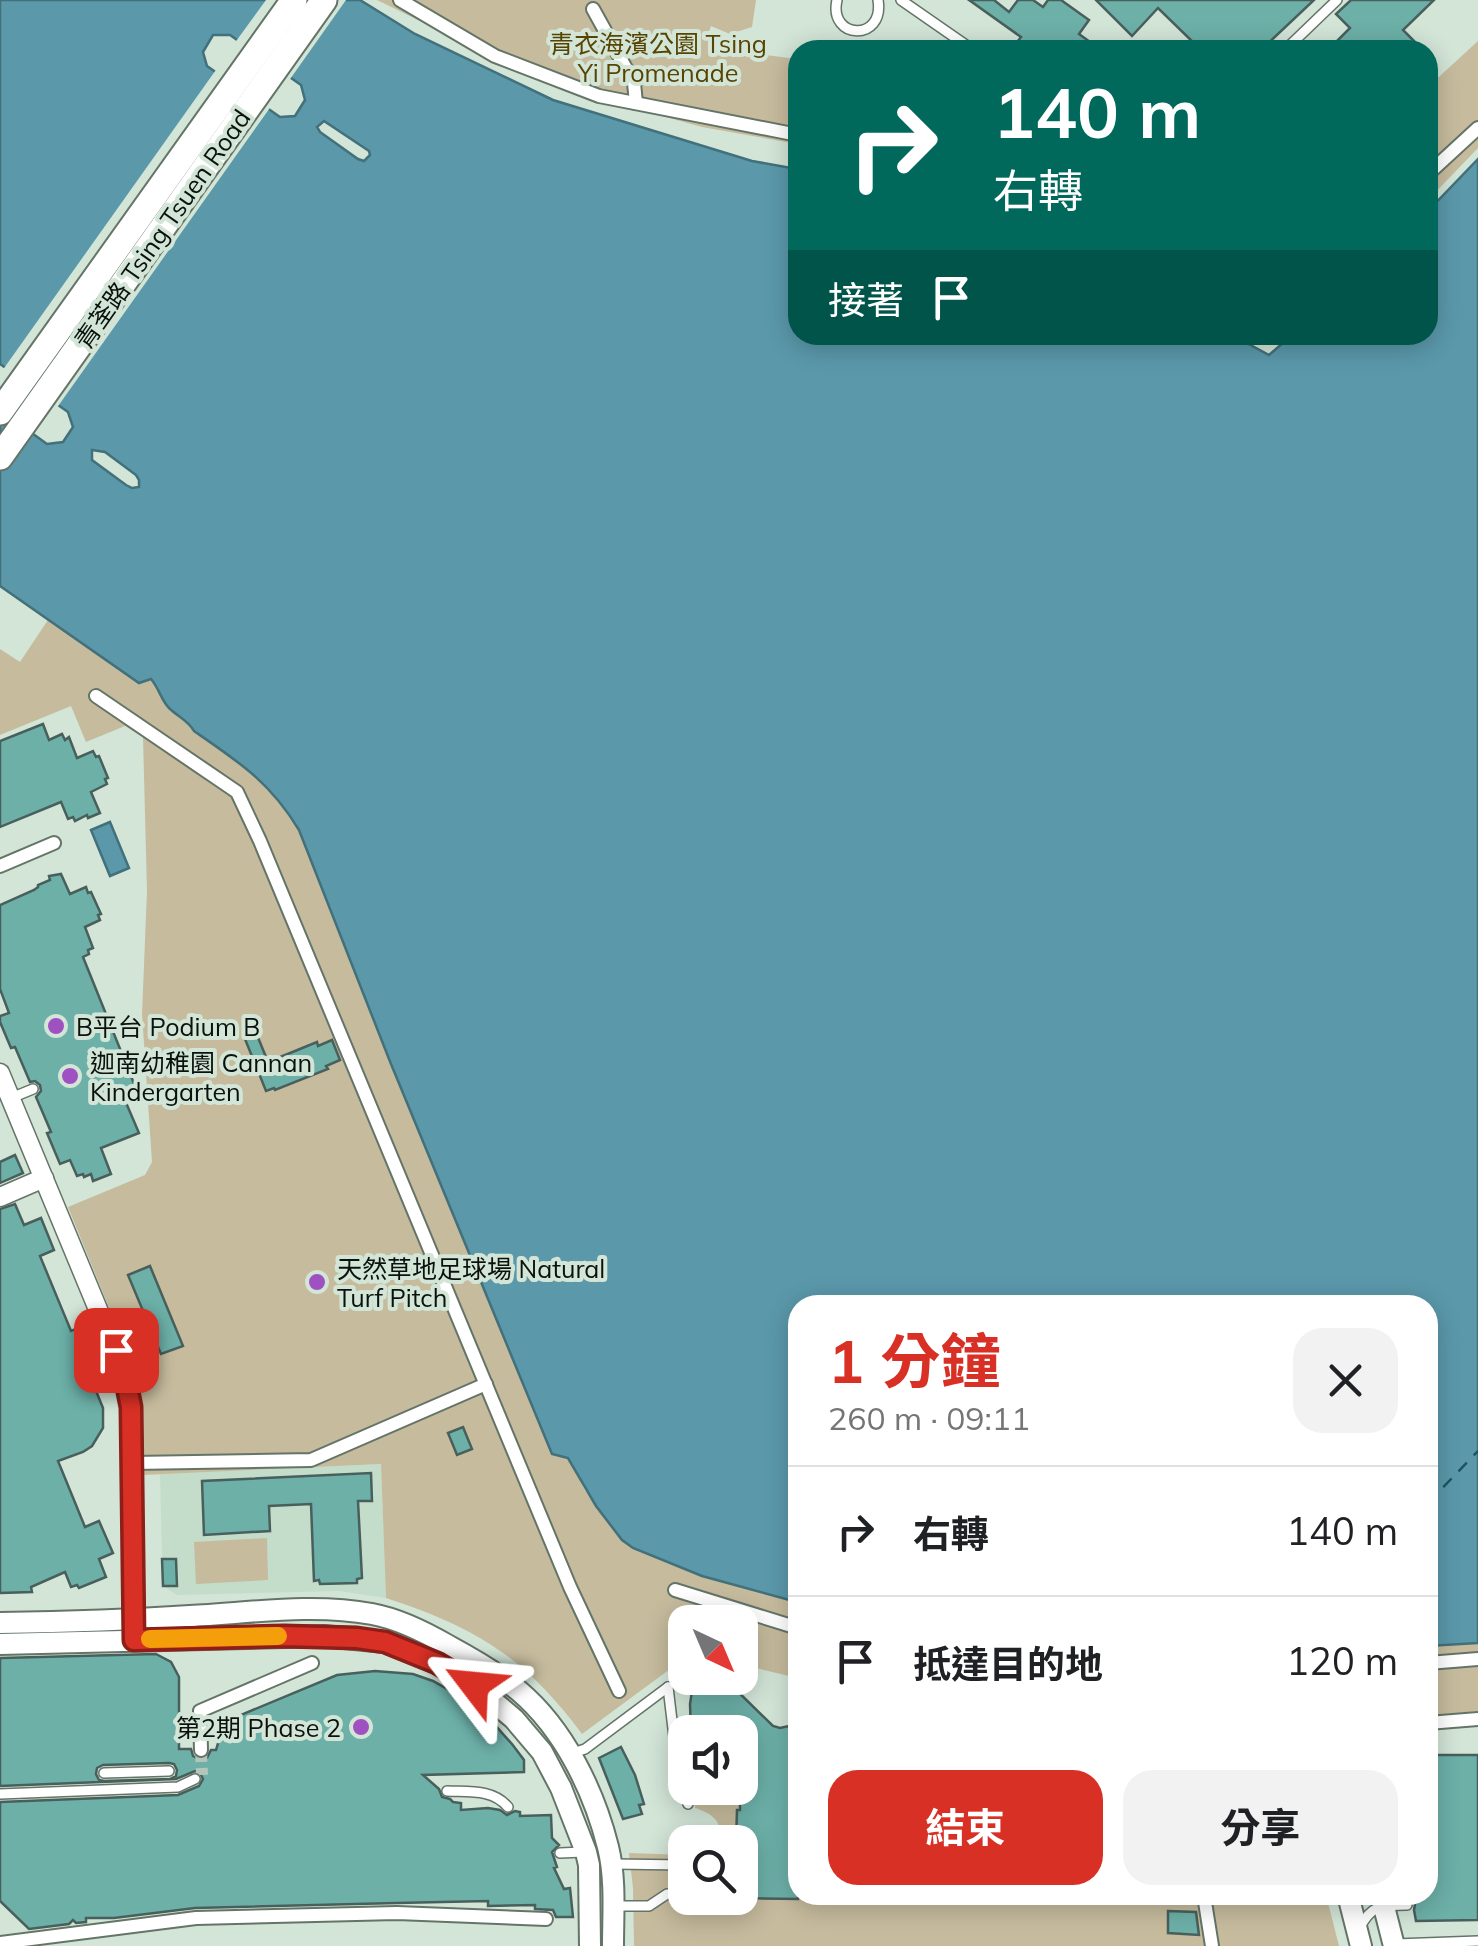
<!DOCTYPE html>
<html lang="zh-TW">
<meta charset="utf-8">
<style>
:root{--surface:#fff;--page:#f2f2f2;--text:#202124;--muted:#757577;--line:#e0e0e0;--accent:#d93025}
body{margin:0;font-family:Mulish,"Noto Sans TC",sans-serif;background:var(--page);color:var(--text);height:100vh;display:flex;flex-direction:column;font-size:38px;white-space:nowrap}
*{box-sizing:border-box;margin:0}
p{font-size:32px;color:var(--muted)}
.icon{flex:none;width:55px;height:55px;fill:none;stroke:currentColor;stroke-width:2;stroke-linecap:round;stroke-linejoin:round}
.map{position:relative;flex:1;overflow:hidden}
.sheet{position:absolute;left:788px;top:1295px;width:650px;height:610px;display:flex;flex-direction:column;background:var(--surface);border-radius:30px;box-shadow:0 5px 25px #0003}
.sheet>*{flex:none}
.top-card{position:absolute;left:788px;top:40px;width:650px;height:305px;border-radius:30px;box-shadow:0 5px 25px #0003;background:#00695c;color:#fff;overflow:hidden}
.needle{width:65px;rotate:136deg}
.controls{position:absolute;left:668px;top:1605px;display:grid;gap:20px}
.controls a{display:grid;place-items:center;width:90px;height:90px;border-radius:20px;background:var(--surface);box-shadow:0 5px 25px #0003;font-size:50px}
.pin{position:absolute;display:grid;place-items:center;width:85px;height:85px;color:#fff;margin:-42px;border-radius:20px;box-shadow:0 5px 15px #0006}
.me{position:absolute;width:110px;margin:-55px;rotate:299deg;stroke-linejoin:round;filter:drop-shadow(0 0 8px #0008)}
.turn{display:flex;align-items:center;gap:35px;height:210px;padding:0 40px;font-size:45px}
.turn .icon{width:130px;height:130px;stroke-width:2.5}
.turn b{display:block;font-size:70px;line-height:85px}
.then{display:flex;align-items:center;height:95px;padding:0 40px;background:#0003;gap:20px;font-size:38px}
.round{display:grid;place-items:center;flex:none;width:105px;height:105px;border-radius:30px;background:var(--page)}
.head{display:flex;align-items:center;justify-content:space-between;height:170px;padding:0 40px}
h1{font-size:60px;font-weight:700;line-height:75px;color:var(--accent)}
.cta{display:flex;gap:20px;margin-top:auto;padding:20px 40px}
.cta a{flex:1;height:115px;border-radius:30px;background:var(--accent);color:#fff;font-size:40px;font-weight:700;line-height:115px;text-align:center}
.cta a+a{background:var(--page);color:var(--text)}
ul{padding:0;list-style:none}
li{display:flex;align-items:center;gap:30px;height:130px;padding:0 40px;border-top:2px solid var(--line)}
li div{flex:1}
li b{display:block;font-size:38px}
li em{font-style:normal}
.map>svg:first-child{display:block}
.built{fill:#c3ddca}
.green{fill:#c6bb9d}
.water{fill:#5a98aa;stroke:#42707b;stroke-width:2.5;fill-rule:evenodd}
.pier{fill:#d2e5d7}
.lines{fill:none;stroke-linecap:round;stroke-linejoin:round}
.ferry{stroke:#1e5361;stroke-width:2.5;stroke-dasharray:12 10;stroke-linecap:butt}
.building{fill:#6cb0a8;stroke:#495f5c;stroke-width:2.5;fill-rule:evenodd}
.pedestrian-tunnel{stroke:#b4c5b9;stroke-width:12;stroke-dasharray:12 6;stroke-linecap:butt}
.service-casing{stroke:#647568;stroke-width:12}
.pedestrian-casing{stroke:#647568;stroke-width:16}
.minor-casing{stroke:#647568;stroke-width:21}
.tertiary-casing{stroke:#647568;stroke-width:24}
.primary-casing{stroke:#647568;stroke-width:29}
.service{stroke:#fff;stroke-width:9}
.pedestrian{stroke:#fff;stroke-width:12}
.minor{stroke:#fff;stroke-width:18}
.tertiary{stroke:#fff;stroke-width:20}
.primary{stroke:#fff;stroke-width:25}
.route-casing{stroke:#8d1f18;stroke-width:25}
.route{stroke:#d93025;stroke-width:18}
.slow{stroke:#f59e0b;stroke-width:18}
.poi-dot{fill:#9f51c2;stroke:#d2e5d7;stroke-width:4}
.labels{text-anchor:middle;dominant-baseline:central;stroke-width:8;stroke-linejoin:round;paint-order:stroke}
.park-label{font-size:25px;fill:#574402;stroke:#d2e5d7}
.street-label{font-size:25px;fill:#0b120d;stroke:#d2e5d7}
.poi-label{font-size:25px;fill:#0b120d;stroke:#d2e5d7;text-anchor:start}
</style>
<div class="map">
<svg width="1478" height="1946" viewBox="0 0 1478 1946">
<rect width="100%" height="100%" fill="#d2e5d7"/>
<path class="built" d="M381,1464l5,134 -47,-7 -162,4 -14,-9 -3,-112z"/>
<g class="green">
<path d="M377,0h379l-4,27 -22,7 -19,-8 -2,6 9,17 79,10v85l-95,-17 -80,-22 -89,-29z"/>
<path d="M1478,41v107l-50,52v-113z"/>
<path d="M48,620l91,62 12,-3c8,8 10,21 18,29 9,9 19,12 26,23 45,31 75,51 104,99l92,234 161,389 16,4 16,32 38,51 29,16 51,20 95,26v76l-57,-14v-42h-55v36l-103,76c-57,-77 -107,-107 -196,-136l-5,-134 -238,11 -2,-69 -5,-32 -68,-167 77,-32 7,-13 -10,-148 5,-123 -4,-154 -18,-11 -39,16 -15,-36 -71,29v-86l20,13z"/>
<path d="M267,1538l1,42 -72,4 -2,-42z"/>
<path d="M1478,1643v68l-50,6v-71z"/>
<path d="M696,1793l101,2 1,100h528l13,51h-705l-1,-58 -4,-35 56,2v43h55v-56h-19c1,-20 -7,-28 -26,-34z"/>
</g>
<g class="water">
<path d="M0,0h360l55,34 138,66 199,61 45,8 1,166h434l37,20 23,-20h136v-124l50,-52v1484l-50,3v-341h-630l-1,297 -95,-26 -69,-28 -11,-8 -26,-34 -28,-48 -16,-4 -161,-390 -92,-234c-29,-48 -60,-68 -105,-99 -6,-11 -16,-14 -25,-23 -8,-8 -10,-20 -18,-29l-12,4 -139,-97v-176l47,34 16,-2 10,-15 -5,-15 -68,-48zM213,35h17l71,50 4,15 -10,16 -15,1 -73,-51 -4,-14zM324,121l45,30 1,4 -6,6 -6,-2 -38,-27 -3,-5zM92,450l13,2 31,23 3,5v7l-7,1 -6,-3 -34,-25z"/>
<path d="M110,822l19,46 -19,8 -19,-46z"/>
</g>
<g class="pier">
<path d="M266,0h80l-58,82 -54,-38z"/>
<path d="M218,67l54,38 -216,304 -54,-38z"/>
</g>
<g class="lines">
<path class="ferry" d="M1428,1503l50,-52"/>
</g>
<g class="building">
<path d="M969,0h25l15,12 9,-12h15l10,7 5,-7h13l28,20 -10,14 22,16h-23l-8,-6 -5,6h-54l10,-13z"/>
<path d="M1096,0h218l-53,50h-60l-43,-42 -26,28z"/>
<path d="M1351,0h83l-31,30 20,20h-75l-10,-10 12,-12 -14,-14z"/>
<path d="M43,724l6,16 13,-6 3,6 4,-3 8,21 16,-7 3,6 3,-1 9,22 -3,1 2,5 -16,8 9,21 -12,5 -1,-3 -12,6 -2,-4 -5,2 -7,-17 -61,25v-86z"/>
<path d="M61,874l9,20 16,-7 2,6 3,-1 10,22 -3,1 2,5 -15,7 8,21 -5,2 1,4 -6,3 52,129 -14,5 18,42 -38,15 10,26 -18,7 -2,-7 -7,3 -1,-3 -6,2 -7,-16 -10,4 -13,-31 4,-1 -15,-35 5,-6 -1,-6 -5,-4 -5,1 -15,-35 -4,1 -11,-26v-6l9,-3 -9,-24v-84l34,-15 4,-3v-2l12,-5 -1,-4z"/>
<path d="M257,1035l11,27 49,-20 1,4 14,-6 8,20 -14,6 2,3 -53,21 -1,-2 -8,3 -21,-52z"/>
<path d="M15,1155l8,18 -23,10v-21z"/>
<path d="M15,1204l9,21 17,-7 13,32 -14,6 31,75 15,-6 13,33 -14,6 18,44v20l-11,18 -9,6 -25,9 27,66 14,-6 14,32 -14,6 7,18 -27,11 -2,-3 -6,2 -6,-15 -34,15 1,5 -32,1v-384z"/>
<path d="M150,1266l33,80 -22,8 -33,-79z"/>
<path d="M463,1427l9,22 -15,6 -9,-22z"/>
<path d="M371,1473l1,28h-14l4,77 -5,1v4l-37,1 -1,-4 -5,1 -3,-77 -42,2 1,25 -66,4 -2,-54z"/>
<path d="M162,1559h14l1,27h-14z"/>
<path d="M156,1654l15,8 8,15v72h12l2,7 7,4 7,-2 4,-8h5l6,-20 14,-13 101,-42 38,-4 38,3 20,7 28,16 33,27 18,20 12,16v12l-101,3 16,14 3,8 8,2 3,3 8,1v7l27,-2 12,2 7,5 8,-4 5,1v4l31,-1 1,23 7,7 -7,7 5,15 -3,1 10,21 6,-1 3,29h-17l-3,-7 -18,-1v-4l-47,1v-5l-91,2 -202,5 -81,10h-28v4l-10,1 -3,-3 -4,4 -40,5 -29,-28v-99l178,-7 21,-9 4,-7 -3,-6 -5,-2 -19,8 -176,7v-128zM169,1763l5,1 3,6 -1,6 -6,3 -66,2 -5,-1 -3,-6 1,-6 6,-3z"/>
<path d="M694,1678h30l49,48 7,2 18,-4v175l-58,-1v-56h-4l1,-32h3v-78h-49l-1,-28z"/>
<path d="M621,1747l14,28 9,29 -5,1 3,9 -19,5 -24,-61z"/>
<path d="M1428,1755h50v165l-62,1 -2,-11 1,-6 -5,-9h18z"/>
<path d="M1168,1911l28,1 3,23 -31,-2z"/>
</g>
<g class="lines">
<path class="pedestrian-tunnel" d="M201,1750l1,25"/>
<g class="service-casing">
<g id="service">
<path d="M837,0c-9,40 48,42 41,0"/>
<path d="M901,0l72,50"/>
<path d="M1285,50l52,-50"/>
<path d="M11,1098l22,-9"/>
<path d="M668,1687l8,67 12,50"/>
<path d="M570,1754l15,-5 83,-62"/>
<path d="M104,1773l65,-2"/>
<path d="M447,1791c23,1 46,-2 61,16"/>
<path d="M0,1794l178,-7 17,-8"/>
<path d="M560,1853l23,-1"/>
<path d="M614,1864l71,1"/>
<path d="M616,1906h33l18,-12h18"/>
<path d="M1359,1929c12,-24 22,-24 48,-24"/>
<path d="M1396,1944l82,-3"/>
</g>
</g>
<g class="pedestrian-casing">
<g id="pedestrian">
<path d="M400,0l95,56 104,40 199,39"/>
<path d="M593,9l41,74 2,20"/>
<path d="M1428,174l50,-46"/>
<path d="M96,696l141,96 23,49 310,746 49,104"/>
<path d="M0,866l54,-23"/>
<path d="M133,1463l178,-3 175,-76"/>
<path d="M675,1590l123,38"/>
<path d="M1428,1663l50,-4"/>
<path d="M1428,1723l50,-4"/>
<path d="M201,1750l-1,-39 112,-48"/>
<path d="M1209,1895l-4,7 7,44"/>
<path d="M0,1943l196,-25 201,-5 149,6"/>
</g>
</g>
<g class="minor-casing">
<g id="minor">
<path d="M0,1073l124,299 7,35 2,34 1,199"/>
<path d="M0,1197l44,-19"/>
</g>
</g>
<g class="tertiary-casing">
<g id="tertiary">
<path d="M0,1623c63,-1 127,-3 190,-7 60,-3 122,-13 182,-2 27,5 53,18 77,32 24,13 49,27 70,45 45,38 75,100 89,156 8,32 5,67 5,99"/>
<path d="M0,1644l324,-8 61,6 52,21 37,22 40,34 28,33 19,36 25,64 3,13 1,81"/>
<path d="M1348,1895l13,51"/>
<path d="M1381,1895l13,51"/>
</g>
</g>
<g class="primary-casing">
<g id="primary">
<path d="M0,412l294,-412"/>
<path d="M0,457l324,-457"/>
</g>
</g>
<use href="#service" class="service"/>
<use href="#pedestrian" class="pedestrian"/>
<use href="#minor" class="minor"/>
<use href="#tertiary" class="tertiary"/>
<use href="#primary" class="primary"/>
</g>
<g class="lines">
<g class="route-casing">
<path id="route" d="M116,1350l8,22 7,35 3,233 150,-4 73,2 28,4 52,21 37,22"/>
</g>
<use href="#route" class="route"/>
<path class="slow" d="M150,1639l128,-3"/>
</g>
<g class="poi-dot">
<circle cx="56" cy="1026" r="10"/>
<circle cx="70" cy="1076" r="10"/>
<circle cx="317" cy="1282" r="10"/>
<circle cx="361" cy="1727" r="10"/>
</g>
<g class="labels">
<g class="park-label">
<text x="658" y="43">青衣海濱公園 Tsing<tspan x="658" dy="29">Yi Promenade</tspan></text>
</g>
<g class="street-label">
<text transform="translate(162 229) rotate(-55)">青荃路 Tsing Tsuen Road</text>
</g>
<g class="poi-label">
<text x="76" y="1026">B平台 Podium B</text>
<text x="90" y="1062">迦南幼稚園 Cannan<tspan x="90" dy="29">Kindergarten</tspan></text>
<text x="337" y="1268">天然草地足球場 Natural<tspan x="337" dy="29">Turf Pitch</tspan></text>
<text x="341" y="1727" text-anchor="end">第2期 Phase 2</text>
</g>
</g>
</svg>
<div class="controls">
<a><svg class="needle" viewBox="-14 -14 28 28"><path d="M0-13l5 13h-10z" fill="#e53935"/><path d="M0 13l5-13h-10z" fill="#757577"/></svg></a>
<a><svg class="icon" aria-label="sound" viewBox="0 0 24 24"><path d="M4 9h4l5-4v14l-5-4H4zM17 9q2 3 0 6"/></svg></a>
<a><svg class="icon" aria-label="search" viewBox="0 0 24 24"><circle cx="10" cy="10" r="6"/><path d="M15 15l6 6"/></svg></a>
</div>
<div class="pin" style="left:116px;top:1350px;background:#d93025"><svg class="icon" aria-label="arrive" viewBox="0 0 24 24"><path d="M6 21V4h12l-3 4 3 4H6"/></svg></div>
<svg class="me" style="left:474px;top:1685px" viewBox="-20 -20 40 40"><path d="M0-17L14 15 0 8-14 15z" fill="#d93025" stroke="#fff" stroke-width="4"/></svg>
<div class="top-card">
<div class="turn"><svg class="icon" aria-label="right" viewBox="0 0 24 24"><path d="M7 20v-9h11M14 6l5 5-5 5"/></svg><div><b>140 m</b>右轉</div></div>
<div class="then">接著<svg class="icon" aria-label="arrive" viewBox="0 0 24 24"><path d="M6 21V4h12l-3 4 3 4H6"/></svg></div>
</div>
<section class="sheet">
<div class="head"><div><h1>1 分鐘</h1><p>260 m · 09:11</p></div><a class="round"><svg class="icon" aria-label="close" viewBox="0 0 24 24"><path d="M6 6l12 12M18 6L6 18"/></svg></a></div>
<ul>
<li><svg class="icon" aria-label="right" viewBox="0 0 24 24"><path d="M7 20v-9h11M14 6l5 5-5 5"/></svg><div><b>右轉</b></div><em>140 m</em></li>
<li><svg class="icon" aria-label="arrive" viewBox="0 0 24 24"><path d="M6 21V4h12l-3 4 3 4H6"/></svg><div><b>抵達目的地</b></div><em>120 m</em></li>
</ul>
<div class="cta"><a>結束</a><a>分享</a></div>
</section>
</div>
